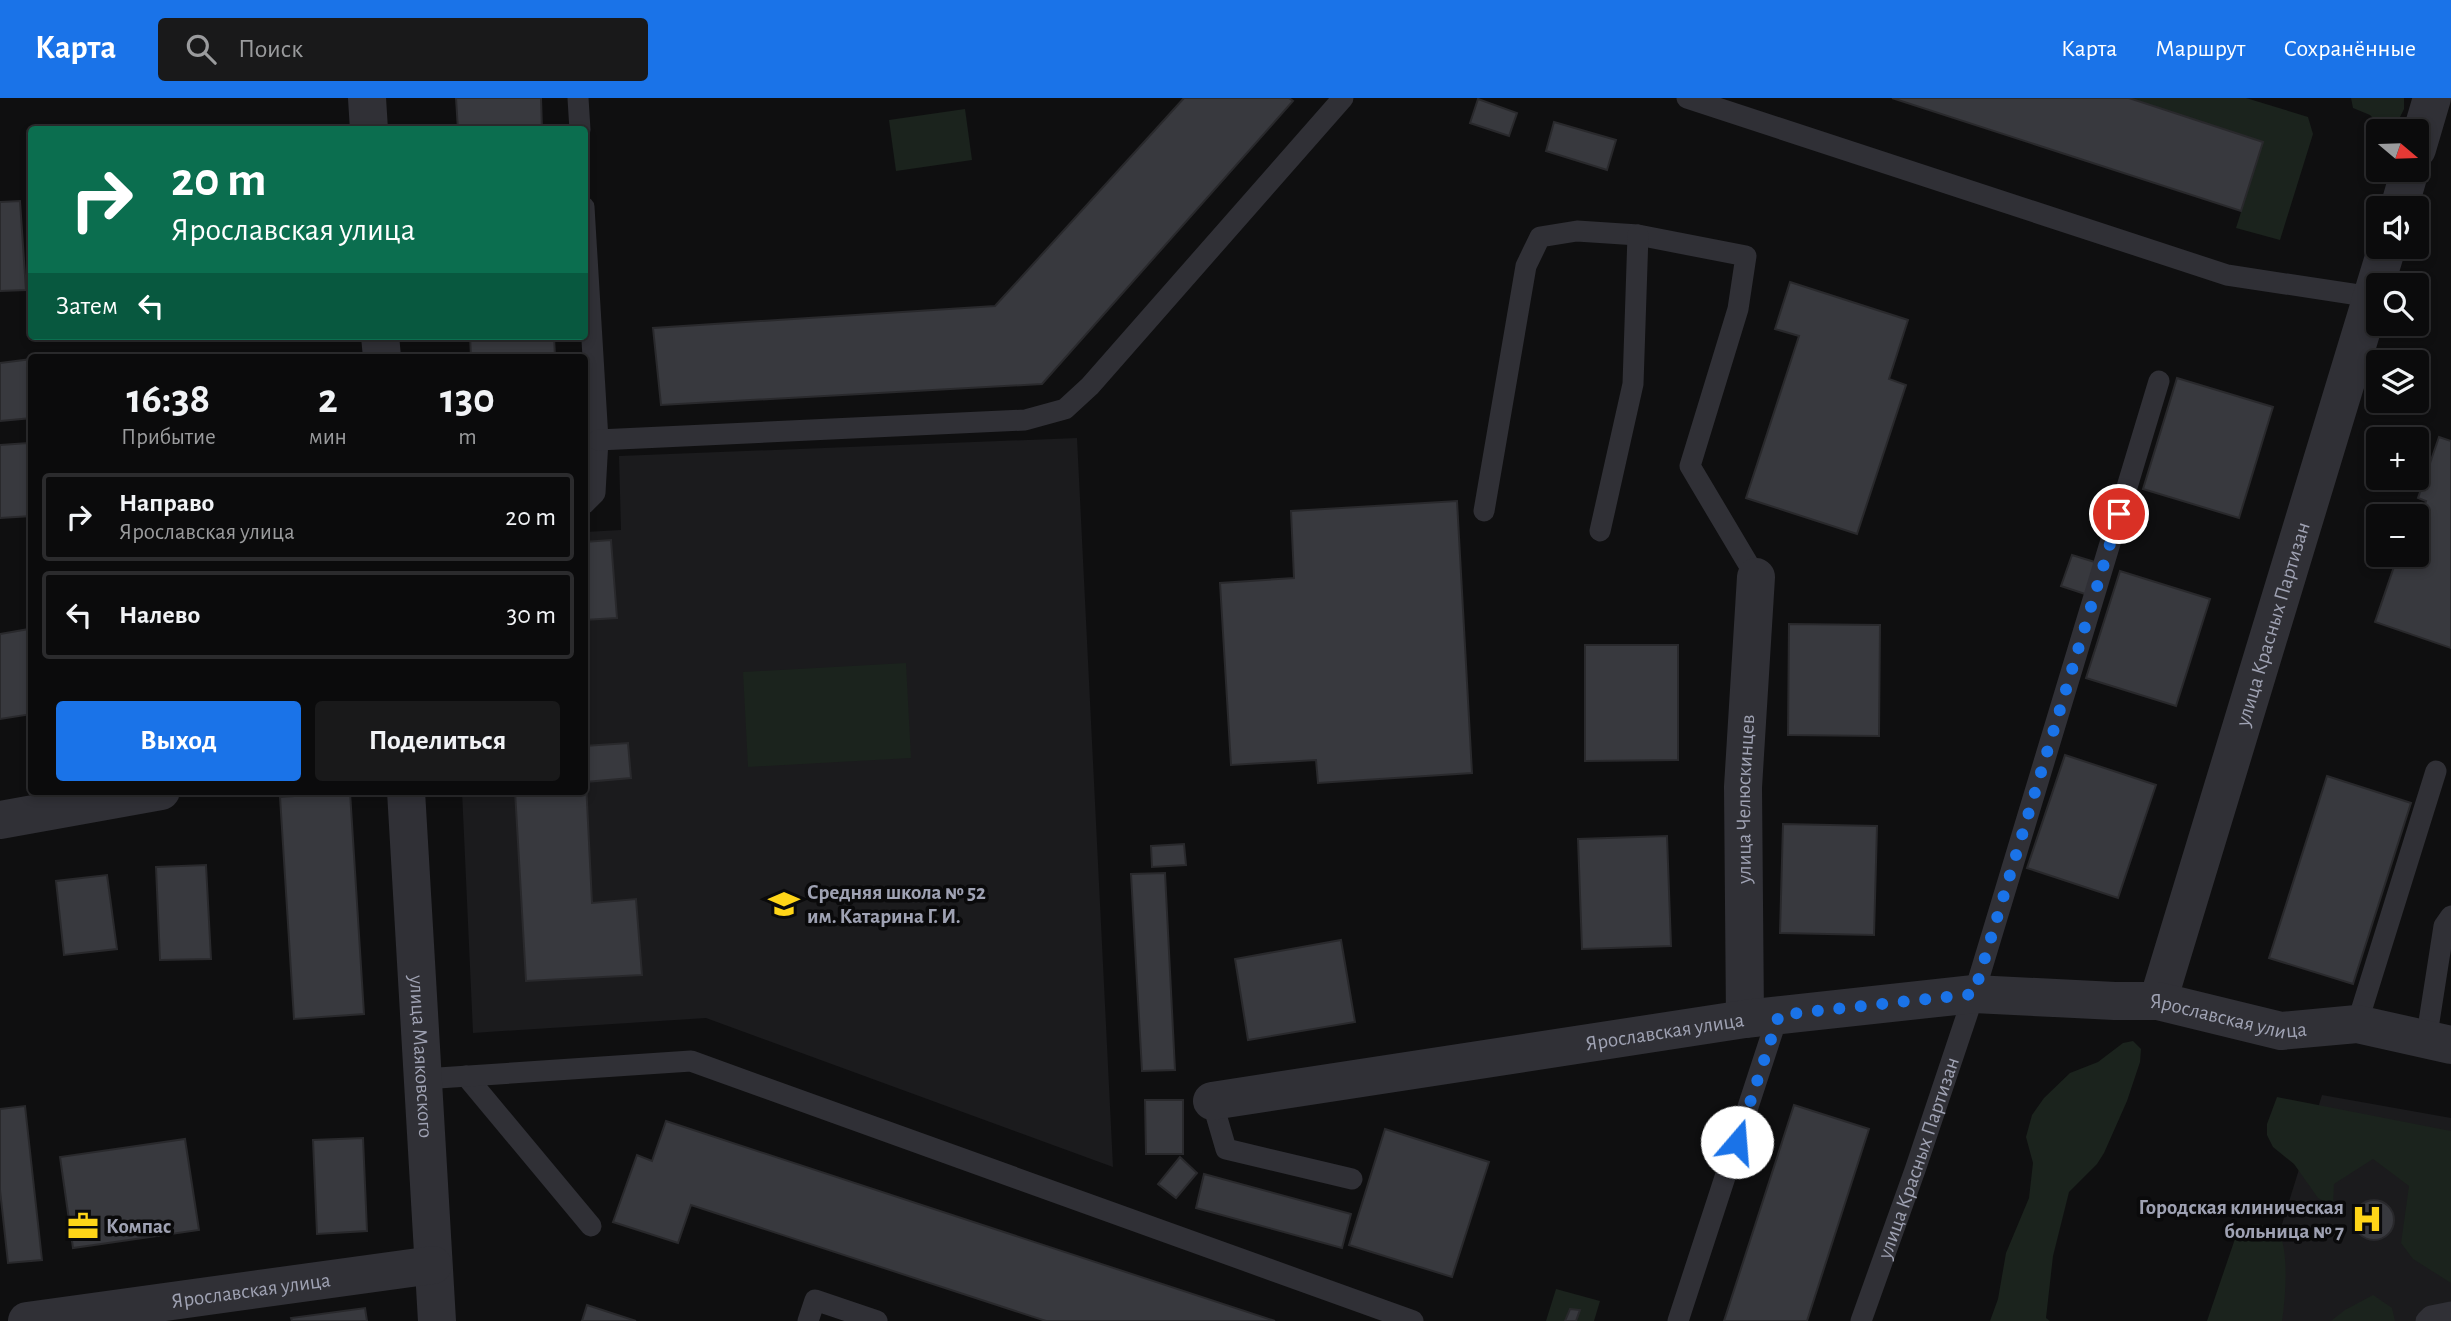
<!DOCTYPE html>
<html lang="ru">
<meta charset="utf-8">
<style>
:root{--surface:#0b0b0c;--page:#19191a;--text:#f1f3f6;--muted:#9a9b9d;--line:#2b2b2d;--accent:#1a73e8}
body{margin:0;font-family:"Alegreya Sans",sans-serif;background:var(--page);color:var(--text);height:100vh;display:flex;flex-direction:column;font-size:26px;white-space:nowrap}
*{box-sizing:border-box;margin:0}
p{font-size:23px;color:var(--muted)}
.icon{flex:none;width:38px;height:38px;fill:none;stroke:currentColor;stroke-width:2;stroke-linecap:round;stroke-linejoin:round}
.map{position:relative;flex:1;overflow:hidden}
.sheet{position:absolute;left:28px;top:256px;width:560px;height:441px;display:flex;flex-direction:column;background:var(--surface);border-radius:7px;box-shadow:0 4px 10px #0003,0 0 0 2px var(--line)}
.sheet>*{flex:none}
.guide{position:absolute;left:28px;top:28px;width:560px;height:214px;border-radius:7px;box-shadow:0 4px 10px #0003,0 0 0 2px var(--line);background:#0b6e4f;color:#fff;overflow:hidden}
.needle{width:46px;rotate:109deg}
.tools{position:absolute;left:2366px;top:21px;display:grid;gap:14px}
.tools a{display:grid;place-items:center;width:63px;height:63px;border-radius:7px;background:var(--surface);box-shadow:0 4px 10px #0003,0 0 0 2px var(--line);font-size:35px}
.pin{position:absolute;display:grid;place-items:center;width:60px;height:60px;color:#fff;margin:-30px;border:4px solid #fff;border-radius:50%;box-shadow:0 2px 7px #0007}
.me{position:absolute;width:77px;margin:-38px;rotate:18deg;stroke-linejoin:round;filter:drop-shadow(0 0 5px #0008)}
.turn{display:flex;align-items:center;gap:24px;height:147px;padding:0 28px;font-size:32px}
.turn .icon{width:91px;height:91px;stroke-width:2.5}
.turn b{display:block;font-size:49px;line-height:60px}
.then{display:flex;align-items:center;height:66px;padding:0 28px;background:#0003;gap:14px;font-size:26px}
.eta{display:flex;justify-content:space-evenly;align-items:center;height:119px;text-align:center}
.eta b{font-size:42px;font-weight:600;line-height:49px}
.primary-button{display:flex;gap:14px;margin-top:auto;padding:14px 28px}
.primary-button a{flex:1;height:80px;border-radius:7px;background:var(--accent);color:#fff;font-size:28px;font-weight:600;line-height:80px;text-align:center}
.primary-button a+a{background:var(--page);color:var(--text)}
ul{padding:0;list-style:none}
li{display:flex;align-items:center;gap:21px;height:88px;margin:0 14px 10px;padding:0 14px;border:4px solid var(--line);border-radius:7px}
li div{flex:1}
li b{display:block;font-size:26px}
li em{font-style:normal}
header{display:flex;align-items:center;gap:42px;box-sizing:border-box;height:98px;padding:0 35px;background:var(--accent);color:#fff}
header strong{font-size:33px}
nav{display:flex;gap:38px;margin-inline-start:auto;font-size:24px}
.search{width:490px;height:63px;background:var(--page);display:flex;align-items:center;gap:18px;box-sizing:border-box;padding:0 24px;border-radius:7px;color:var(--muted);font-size:26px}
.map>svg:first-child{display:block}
.built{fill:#1b1b1d}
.green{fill:#1b231d}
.building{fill:#38393e;stroke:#29292c;stroke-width:2}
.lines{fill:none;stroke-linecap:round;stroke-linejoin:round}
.lane{stroke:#303036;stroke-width:21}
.street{stroke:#303036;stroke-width:38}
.route{stroke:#1a73e8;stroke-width:12;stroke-dasharray:0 21.6}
.labels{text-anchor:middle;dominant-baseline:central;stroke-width:7;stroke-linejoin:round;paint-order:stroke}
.street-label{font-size:21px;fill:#9fa2b3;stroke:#0a0a0b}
.poi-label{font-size:21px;font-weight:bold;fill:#9fa2b3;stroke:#0a0a0b;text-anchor:start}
</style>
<header>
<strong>Карта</strong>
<div class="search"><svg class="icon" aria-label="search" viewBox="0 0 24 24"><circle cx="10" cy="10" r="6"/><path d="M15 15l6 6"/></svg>Поиск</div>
<nav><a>Карта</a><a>Маршрут</a><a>Сохранённые</a></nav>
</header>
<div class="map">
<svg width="2451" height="1223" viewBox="0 0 2451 1223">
<rect width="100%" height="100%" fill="#0f0f10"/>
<g class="built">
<path d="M1077,340l36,729 -407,-149 -233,15 -11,-242h122l1,-259 36,-2 -2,-74z"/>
<path d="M2322,997l129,23v203h-199z"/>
</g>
<g class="green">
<path d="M2129,0h117l62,19 5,17 -33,106 -44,-12 27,-86z"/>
<path d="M2351,0h53v11l-6,12 -19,3 -9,-9 -17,-7z"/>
<path d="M965,11l7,51 -76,11 -7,-51z"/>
<path d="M906,565l5,95 -163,9 -5,-95z"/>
<path d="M2133,943l8,8 -1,13 -13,39 -23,52 -7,11 -28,28 -16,64 -7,62 4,3h-60l8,-22 8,-46 23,-55 4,-35 -7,-26 6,-22 12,-17 26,-25 28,-11 25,-19z"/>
<path d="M2277,999l174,34v152l-38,-24 -12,-16 8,-57 -36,-27 -39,25 -1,23 -15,-9 -24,-34 -21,-17 -6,-12v-11z"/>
<path d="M2258,1126c6,2 15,4 20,9 12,14 7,70 4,88h-75l31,-91 8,-5z"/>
<path d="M1556,1191l44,12 -6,20h-48z"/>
<path d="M2373,1197l19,13 3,13h-64l14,-11z"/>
</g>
<g class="building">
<path d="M456,0h85l1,32h-84z"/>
<path d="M1184,0h105l4,3 -251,283 -381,21 -8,-77 342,-22z"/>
<path d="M1892,0h237l134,44 -22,69z"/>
<path d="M1478,1l39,14 -8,23 -39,-13z"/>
<path d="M1554,24l62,18 -9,30 -61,-19z"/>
<path d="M20,103l6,89 -26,1v-89z"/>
<path d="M1790,184l118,38 -19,59 17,6 -49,149 -111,-36 53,-162 -24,-7z"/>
<path d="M470,238h84l1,21h-84z"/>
<path d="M32,261v59l-32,3v-58z"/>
<path d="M2177,280l96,29 -34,111 -96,-29z"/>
<path d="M2439,339l12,4v207l-76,-26 22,-64 9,3 2,-6h9v-26l9,-28 -8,-3z"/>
<path d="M28,345l4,73 -32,2v-73z"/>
<path d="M1457,403l15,272 -154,10 -2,-23 -85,5 -11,-182 74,-5 -3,-67z"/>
<path d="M611,442l6,78 -33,2v-78z"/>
<path d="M2072,457l26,8 -10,32 -27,-9z"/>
<path d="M2120,473l90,28 -34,107 -90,-28z"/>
<path d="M1789,526l91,1 -1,111 -91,-1z"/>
<path d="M29,531l3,18v67l-32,5v-85z"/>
<path d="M1585,547h93v115l-93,1z"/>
<path d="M628,645l3,35 -45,4 6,121 44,-4 6,76 -116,6 -11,-190h69v-45z"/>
<path d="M2065,657l91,30 -38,113 -91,-30z"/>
<path d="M2327,678l84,27 -58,181 -84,-26z"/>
<path d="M350,694l14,222 -70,5 -14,-222z"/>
<path d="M1783,726l94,2 -3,109 -94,-2z"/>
<path d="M1667,738l4,110 -89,3 -4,-110z"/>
<path d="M1184,746l2,21 -34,2 -1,-21z"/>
<path d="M206,767l5,94 -51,1 -4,-93z"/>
<path d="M1165,775l10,197 -33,1 -11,-197z"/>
<path d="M107,777l10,74 -53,6 -8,-74z"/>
<path d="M1341,842l14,82 -107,18 -13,-81z"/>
<path d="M1145,1002h38v54h-37z"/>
<path d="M1794,1007l75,24 -62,192h-83z"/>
<path d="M25,1008l17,154 -34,3 -8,-73v-81z"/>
<path d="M666,1023l609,200h-229l-355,-116 -13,38 -65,-21 24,-67 15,6z"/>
<path d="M1385,1031l104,33 -37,115 -103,-32z"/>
<path d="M363,1040l4,93 -50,3 -4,-94z"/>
<path d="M185,1041l14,91 -126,18 -13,-91z"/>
<path d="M1180,1059l17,16 -21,25 -18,-14z"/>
<path d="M1204,1076l147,40 -9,34 -146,-40z"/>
<circle cx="2374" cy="1122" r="20"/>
<path d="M587,1207l49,16h-54z"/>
<path d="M365,1210l2,13h-75l-1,-3z"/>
<path d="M1570,1211l10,1 -4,11h-11z"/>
</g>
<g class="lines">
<g class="lane">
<path d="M578,0l2,32"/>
<path d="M1687,0l540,177 145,22"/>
<path d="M584,109l14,233 -3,53 -11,11"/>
<path d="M598,342l427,-20 40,-11 25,-23 253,-288"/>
<path d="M1484,413l42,-245 14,-29 37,-6 61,4 108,21 -8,53 -48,157 66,111"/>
<path d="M1600,433l33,-147 5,-149"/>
<path d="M2357,926l79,-253"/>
<path d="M2426,943l18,-115 7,-10"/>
<path d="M466,978l125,150"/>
<path d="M423,981l268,-18 722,260"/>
<path d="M1212,1003l14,48 126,30"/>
<path d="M808,1223l7,-21 62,21"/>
<path d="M1678,1223l100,-306"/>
<path id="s1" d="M1861,1223l54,-151 59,-176 185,-613"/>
<path d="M2426,1223l5,-5 20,-4"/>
</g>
<g class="street">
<path d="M367,0l2,32"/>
<path d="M2417,51l15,-51"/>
<path d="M2399,110l11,-38"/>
<path d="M380,238l2,21"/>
<path id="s2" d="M406,693l31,530"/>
<path d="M0,722l161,-29"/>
<path id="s3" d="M2158,903l229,-754"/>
<path id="s4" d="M1745,921l-2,-232 13,-210"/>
<path id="s5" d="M1212,1003l533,-82 229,-25 141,7h43l123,30 76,-7 94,21"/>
<path id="s6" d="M27,1223l406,-56"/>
</g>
</g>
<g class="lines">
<path class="route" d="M1737,1044l42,-127 195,-21 145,-480"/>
</g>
<defs>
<g id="school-bare" transform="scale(2.415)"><path d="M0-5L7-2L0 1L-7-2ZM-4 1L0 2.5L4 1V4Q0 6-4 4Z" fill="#ffd518" stroke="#0a0a0b" stroke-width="2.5" paint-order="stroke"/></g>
<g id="hospital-bare" transform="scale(2.415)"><path d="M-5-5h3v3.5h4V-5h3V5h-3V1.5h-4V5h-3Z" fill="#ffd518" stroke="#0a0a0b" stroke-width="2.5" paint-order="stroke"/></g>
<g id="office-bare" transform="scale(2.415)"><path d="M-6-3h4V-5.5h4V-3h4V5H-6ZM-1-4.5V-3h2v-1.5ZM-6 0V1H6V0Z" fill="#ffd518" stroke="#0a0a0b" stroke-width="2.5" paint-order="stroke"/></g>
</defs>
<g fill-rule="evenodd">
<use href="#school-bare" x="784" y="806"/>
<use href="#hospital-bare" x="2367" y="1121"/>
<use href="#office-bare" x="83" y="1128"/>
</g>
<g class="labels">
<g class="street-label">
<text stroke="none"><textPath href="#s3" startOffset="394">улица Красных Партизан</textPath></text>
<text stroke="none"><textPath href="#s4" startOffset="220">улица Челюскинцев</textPath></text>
<text stroke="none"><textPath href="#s5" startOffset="1026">Ярославская улица</textPath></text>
<text stroke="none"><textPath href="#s5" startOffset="458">Ярославская улица</textPath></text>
<text stroke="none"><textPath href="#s2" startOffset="266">улица Маяковского</textPath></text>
<text stroke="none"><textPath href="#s1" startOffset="173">улица Красных Партизан</textPath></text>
<text stroke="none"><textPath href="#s6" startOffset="226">Ярославская улица</textPath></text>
</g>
<g class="poi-label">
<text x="807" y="794">Средняя школа № 52<tspan x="807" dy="24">им. Катарина Г. И.</tspan></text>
<text x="2344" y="1109" text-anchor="end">Городская клиническая<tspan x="2344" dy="24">больница № 7</tspan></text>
<text x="106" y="1128">Компас</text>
</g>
</g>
</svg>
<div class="tools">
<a><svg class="needle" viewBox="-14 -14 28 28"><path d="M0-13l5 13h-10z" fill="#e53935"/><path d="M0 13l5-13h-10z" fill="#9a9b9d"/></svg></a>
<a><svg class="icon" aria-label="sound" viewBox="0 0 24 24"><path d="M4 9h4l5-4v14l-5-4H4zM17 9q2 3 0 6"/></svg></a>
<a><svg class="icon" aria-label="search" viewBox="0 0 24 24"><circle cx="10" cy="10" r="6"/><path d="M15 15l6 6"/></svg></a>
<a><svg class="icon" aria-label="layers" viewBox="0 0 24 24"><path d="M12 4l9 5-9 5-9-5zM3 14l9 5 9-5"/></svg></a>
<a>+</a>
<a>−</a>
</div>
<div class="pin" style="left:2119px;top:416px;background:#d93025"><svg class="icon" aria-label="arrive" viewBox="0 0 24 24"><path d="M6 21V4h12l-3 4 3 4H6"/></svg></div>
<svg class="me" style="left:1737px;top:1044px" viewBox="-20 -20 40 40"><circle r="19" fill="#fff"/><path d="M0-13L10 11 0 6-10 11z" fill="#1a73e8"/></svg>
<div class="guide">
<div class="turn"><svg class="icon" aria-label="right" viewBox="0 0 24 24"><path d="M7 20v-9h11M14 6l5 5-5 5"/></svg><div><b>20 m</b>Ярославская улица</div></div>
<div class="then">Затем<svg class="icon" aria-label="left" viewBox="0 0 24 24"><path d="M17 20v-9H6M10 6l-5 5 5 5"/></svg></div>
</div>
<section class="sheet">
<div class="eta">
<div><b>16:38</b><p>Прибытие</p></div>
<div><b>2</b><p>мин</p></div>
<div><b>130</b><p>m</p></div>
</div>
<ul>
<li><svg class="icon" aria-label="right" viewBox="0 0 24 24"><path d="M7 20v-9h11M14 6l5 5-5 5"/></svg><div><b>Направо</b><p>Ярославская улица</p></div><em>20 m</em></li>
<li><svg class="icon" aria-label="left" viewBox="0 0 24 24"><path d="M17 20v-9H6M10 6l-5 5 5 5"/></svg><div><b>Налево</b></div><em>30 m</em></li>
</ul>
<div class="primary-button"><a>Выход</a><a>Поделиться</a></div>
</section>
</div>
